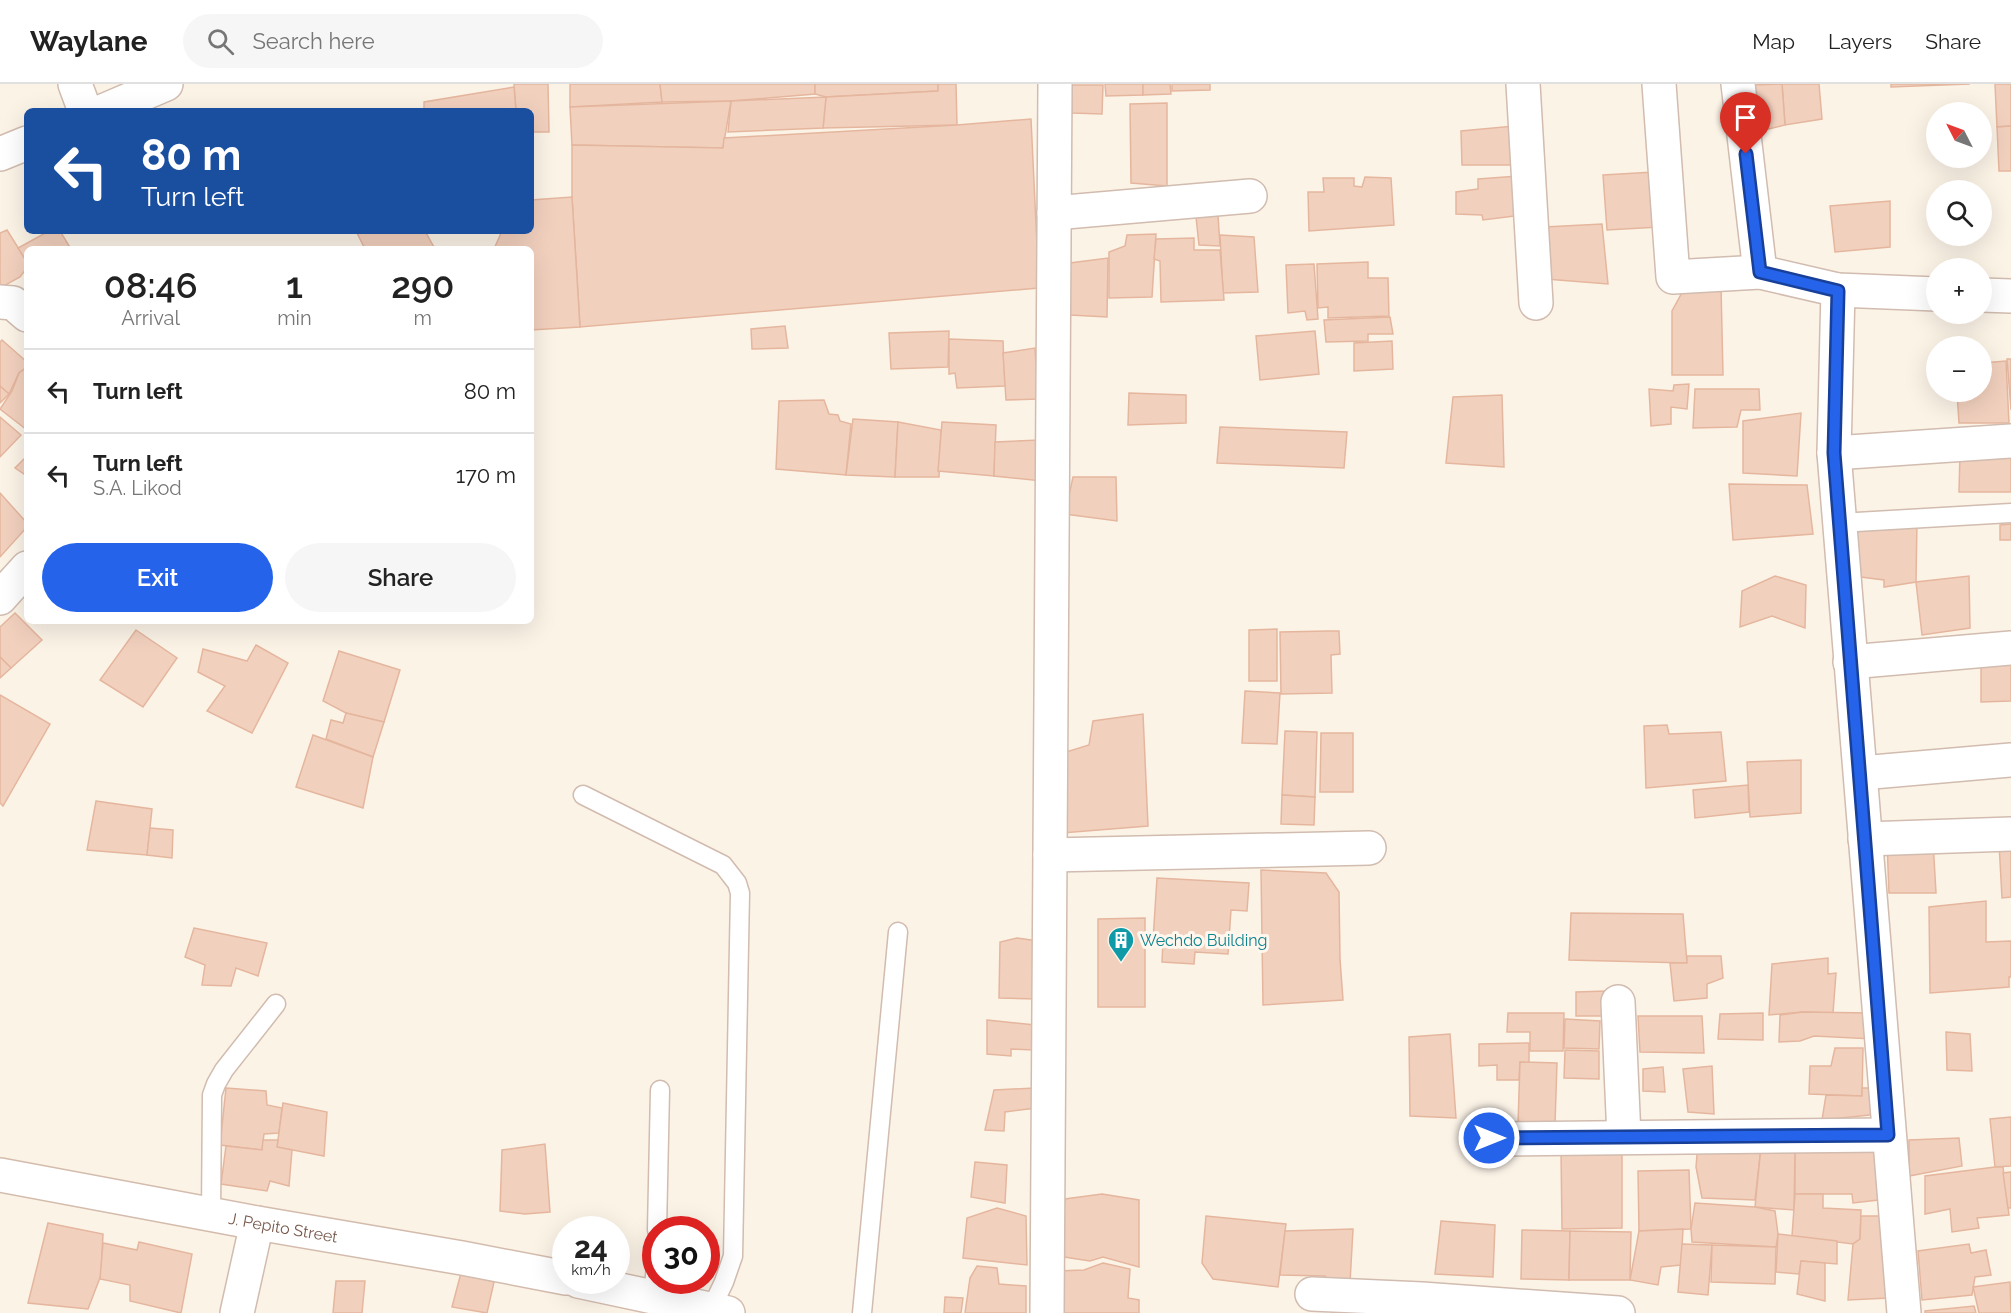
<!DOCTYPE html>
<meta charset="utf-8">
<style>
:root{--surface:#fff;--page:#f6f6f6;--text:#222;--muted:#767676;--line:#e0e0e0;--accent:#2563eb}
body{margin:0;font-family:Raleway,sans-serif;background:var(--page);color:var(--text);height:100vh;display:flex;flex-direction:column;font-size:22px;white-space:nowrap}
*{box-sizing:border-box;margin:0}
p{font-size:20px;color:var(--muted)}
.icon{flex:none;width:33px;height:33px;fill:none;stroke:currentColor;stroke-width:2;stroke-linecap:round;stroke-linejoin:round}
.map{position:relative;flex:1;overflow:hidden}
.side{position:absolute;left:24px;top:162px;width:510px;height:378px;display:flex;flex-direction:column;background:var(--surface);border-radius:9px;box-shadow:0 6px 24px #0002}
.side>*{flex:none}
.banner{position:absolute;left:24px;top:24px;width:510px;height:126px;border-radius:9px;box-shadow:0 6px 24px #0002;background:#1a4fa0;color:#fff;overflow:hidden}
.needle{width:39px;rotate:312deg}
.tools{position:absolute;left:1926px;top:18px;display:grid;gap:12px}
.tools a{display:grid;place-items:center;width:66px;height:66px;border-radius:50%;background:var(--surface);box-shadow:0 6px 24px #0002;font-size:30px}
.speed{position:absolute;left:552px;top:1132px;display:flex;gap:12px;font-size:30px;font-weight:700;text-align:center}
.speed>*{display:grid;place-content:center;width:78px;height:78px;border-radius:50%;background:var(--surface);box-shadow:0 6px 24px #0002;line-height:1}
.speed small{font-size:15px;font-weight:400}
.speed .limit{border:9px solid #d22;background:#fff;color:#111}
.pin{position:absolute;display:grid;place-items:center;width:51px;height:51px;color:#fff;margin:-62px -26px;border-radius:50% 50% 50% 0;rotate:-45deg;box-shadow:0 0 6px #0007}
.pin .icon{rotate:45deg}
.me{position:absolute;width:66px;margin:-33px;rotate:90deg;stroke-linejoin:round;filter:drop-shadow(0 0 4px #0008)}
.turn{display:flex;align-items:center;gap:21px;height:126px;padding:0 18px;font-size:27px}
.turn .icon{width:78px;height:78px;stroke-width:2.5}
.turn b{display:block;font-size:42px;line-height:51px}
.eta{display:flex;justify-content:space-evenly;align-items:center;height:102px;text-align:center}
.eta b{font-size:36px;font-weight:600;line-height:42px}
.primary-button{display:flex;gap:12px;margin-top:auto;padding:12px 18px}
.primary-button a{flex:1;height:69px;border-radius:36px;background:var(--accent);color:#fff;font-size:24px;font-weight:600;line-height:69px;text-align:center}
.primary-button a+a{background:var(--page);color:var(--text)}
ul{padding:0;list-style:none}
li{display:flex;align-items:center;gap:18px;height:84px;padding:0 18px;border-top:2px solid var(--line)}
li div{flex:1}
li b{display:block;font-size:22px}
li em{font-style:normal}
header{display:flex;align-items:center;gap:36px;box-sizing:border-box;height:84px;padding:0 30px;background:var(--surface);border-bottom:2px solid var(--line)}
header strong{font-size:28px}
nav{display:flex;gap:33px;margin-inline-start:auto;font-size:21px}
.search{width:420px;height:54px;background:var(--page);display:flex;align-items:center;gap:15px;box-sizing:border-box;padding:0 21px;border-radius:33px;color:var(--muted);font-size:22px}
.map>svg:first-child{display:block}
.building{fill:#f2d0be;stroke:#e5b69e;stroke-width:1.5}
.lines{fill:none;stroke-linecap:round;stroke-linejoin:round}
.lane-casing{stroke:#d1bcaf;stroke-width:21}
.street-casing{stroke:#d1bcaf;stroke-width:36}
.secondary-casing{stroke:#d4bcad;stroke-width:36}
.lane{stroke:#fff;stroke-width:18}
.street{stroke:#fff;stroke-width:33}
.secondary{stroke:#fff;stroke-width:33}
.route-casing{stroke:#184099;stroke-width:15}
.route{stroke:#2563eb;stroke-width:10}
.labels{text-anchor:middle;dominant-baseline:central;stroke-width:6;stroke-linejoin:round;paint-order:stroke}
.culture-label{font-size:16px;fill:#0d838f;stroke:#fff7ed;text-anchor:start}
.street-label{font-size:16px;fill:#77584b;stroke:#fff7ed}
</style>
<header>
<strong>Waylane</strong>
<div class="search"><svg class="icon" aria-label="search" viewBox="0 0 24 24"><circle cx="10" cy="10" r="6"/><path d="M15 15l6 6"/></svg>Search here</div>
<nav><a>Map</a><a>Layers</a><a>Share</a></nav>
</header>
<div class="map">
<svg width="2011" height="1229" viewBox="0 0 2011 1229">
<rect width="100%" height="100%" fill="#fcf3e7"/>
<g class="building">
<path d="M514,0h34l1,48h-18v-21h-15z"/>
<path d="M570,0h90l2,18 -92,5z"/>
<path d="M660,0h155v10l-84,7 -69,1z"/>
<path d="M815,0h123v7l-112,6 -11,-3z"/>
<path d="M938,0h18l1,41 -134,3 3,-31 112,-6z"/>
<path d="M1105,0h38v11l-37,1z"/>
<path d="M1143,0h27l1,10 -28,1z"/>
<path d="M1172,0h38v6l-38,1z"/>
<path d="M1782,0h37l3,35 -37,6z"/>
<path d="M1782,0l3,41 -21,5 -11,-45z"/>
<path d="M1891,0h79l-79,3z"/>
<path d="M1995,0h16v42l-14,1z"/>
<path d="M1071,1h32l-1,29 -30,-1z"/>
<path d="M514,3l2,24h-92v-9z"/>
<path d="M826,13l-3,31 -95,4 3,-31z"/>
<path d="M731,17l-8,47 -151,-3 -2,-38z"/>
<path d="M1167,19v83l-36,-3 -1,-79z"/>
<path d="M1031,35l8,169 -459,39 -8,-130v-52l151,3 1,-10 233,-13z"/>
<path d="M1514,42v39h-52l-1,-34z"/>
<path d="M2011,42v45h-12l-2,-44z"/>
<path d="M1654,88l5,55 -52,3 -4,-55z"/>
<path d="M1518,92l4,39 -39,5 -1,-5 -26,-1v-22l22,-3v-10z"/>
<path d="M1365,93l26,1 3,47 -85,6 -1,-39h16l-1,-14h31v8l8,1z"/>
<path d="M572,113l8,130 -49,3v-81h-37l8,-18h29v-31z"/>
<path d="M1890,117v46l-55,5 -5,-46z"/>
<path d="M1218,131l2,31 -21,-1 -3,-28z"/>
<path d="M1602,140l6,60 -62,-5 -1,-52z"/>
<path d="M7,146l20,32v6l-7,9 -20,11v-55z"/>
<path d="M49,147h11l11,18h-44v13l-9,-14z"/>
<path d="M356,147h69l10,18h-70z"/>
<path d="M1156,150l-4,63 -43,1v-46l16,-6 2,-11z"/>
<path d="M1220,151l34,2 4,55 -35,1z"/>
<path d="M1194,154v12h26l4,50 -63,2 -1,-41 -6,-2 2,-20z"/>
<path d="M1108,174l-1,59 -37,-2v-52z"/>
<path d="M1368,178v16h20l1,38 -61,2v-11l-10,1 -1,-44z"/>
<path d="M1314,180l4,55 -11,1 -2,-9 -17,2 -2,-48z"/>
<path d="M1721,202l2,89h-51v-64l12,-22z"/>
<path d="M1390,233l3,17h-25v7l-42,1 -2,-22z"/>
<path d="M785,242l3,22 -36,1 -1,-20z"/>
<path d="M949,247l-1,36 -57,2 -2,-36z"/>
<path d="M1315,247l4,43 -59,6 -4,-44z"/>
<path d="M949,255l54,2 2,45 -48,2 -2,-15 -6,1z"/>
<path d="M2,256l25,22v5l-8,6 -10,21 -9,-8v-44z"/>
<path d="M1392,257l1,28 -39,2v-28z"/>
<path d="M1035,264l3,51 -32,1 -3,-47z"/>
<path d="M2007,275h4v51z"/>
<path d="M2006,277l3,62h-50l-2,-31h25v-29z"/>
<path d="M27,283v63l-27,-21 12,-18 7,-18z"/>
<path d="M1689,300l-2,25 -16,-2v17l-20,2 -2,-37 24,2 1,-6z"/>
<path d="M0,302l9,8 -9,9z"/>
<path d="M1695,305h64l1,21h-19l-4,17 -44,1z"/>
<path d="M1129,309l57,2v28l-58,2z"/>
<path d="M1502,311l2,72 -58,-4 7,-66z"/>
<path d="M824,316l5,14 9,1 2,6 11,3 -5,51 -70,-6 3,-68z"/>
<path d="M1801,329l-4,63 -54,-3v-52z"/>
<path d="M0,333l21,18 -21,22z"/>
<path d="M853,335l45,3 -3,55 -49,-2z"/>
<path d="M898,338l43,8 -2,47h-44z"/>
<path d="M942,338l54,3 -2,51 -56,-5z"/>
<path d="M1220,343l127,5 -3,36 -127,-5z"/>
<path d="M1040,356l2,41 -48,-5 1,-34z"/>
<path d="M2011,368v40h-52l1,-38z"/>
<path d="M27,372v20l-12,-8z"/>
<path d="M1073,393h43l1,44 -52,-7z"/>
<path d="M1729,400l78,1 6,49 -80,6z"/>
<path d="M0,409l27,30v4l-27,30z"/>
<path d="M1917,437l-1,61 -32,5v-7l-31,-4 -1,-48z"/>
<path d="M2011,440v16h-11v-15z"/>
<path d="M1775,492l31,9 -1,43 -33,-12 -32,11 2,-36z"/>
<path d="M1969,492l1,52 -48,7 -6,-53z"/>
<path d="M15,529l27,27 -31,28 -11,-11v-30z"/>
<path d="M1277,545v52h-28v-51z"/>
<path d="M136,546l41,28 -34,49 -43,-27z"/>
<path d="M1328,547h11l1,23 -9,1 1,38 -51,1 -1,-62z"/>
<path d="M256,561l32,18 -36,70 -45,-22 18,-25 -27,-14 5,-23 44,12z"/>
<path d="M339,567l61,19 -16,52 -38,-9 -23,-12z"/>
<path d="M2011,568v49l-30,1v-47z"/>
<path d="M0,573l11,11 -11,10z"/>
<path d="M1245,607l35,2 -3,51 -35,-1z"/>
<path d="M0,611l50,29 -47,82 -3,-3z"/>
<path d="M346,629l38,9 -11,35 -47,-18 5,-19 12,3z"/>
<path d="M1143,630l5,112 -86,7 4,-81 23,-7 4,-24z"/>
<path d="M1667,641l2,9 52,-2 5,49 -80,7 -2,-62z"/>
<path d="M1285,647l32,1 -2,65 -33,-2z"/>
<path d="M1321,649h32v59h-33z"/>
<path d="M313,651l60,22 -10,51 -67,-21z"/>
<path d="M1801,676v53l-51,4 -3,-55z"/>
<path d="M1748,701l1,27 -54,6 -2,-28z"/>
<path d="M1282,711l33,2 -1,28 -33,-1z"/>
<path d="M96,717l56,8 -5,46 -60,-5z"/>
<path d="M150,744l23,2 -1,28 -25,-3z"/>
<path d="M1933,757l3,52h-47l-2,-51z"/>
<path d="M1999,759h12v54l-9,1z"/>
<path d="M1261,786l65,3 13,19 1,67 3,41 -80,5z"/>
<path d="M1157,794l92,5 -2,28 -16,-1 -3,44 -33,-2 -1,12 -32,-2 1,-21 -10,-1z"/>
<path d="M1986,817v41l25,-1v36h-2v10l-79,6 -1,-86z"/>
<path d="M1571,829l112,1 4,49 -118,-3z"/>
<path d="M1145,834v89h-47v-88z"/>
<path d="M194,844l73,15 -9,33 -22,-8 -5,18 -29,-1 3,-20 -20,-8z"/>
<path d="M1017,854l21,3 -1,58 -38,-1 1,-56z"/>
<path d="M1687,872h34l2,22 -16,6v14l-33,3 -4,-38h17z"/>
<path d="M1828,874v16l8,-1 -3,40 -30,-1 -34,3 3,-51z"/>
<path d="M1606,907v25h-30v-24z"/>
<path d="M1803,928l67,1 3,26 -59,-3 -14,5 -21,1 1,-27z"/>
<path d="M1508,929h56l-1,38h-33v-19h-23z"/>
<path d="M1763,929v27l-45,-1 2,-25z"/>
<path d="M1638,932h64l2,37 -64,-1z"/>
<path d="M1565,935l35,2 -1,28 -35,-1z"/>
<path d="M987,936l48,5v25l-24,-1v7l-24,-2z"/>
<path d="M1946,948l24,2 2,37 -25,-1z"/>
<path d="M1450,950l6,84 -46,-2 -1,-79z"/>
<path d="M1529,959v20l-9,-1 -1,18h-22v-15l-18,1v-22z"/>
<path d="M1835,964h28l-1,48 -53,-2 1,-28h21z"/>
<path d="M1565,966l34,1v28l-35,-1z"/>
<path d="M1520,978l37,1 -2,61h-37z"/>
<path d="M1712,982l2,48 -26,-2 -5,-43z"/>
<path d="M1663,983l2,25 -22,-1v-22z"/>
<path d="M226,1004l40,3 1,14 15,3 -3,25 -15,1 -2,16 -42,-5z"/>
<path d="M1034,1004l2,20 -31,4 -1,19 -19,-1 9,-40z"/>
<path d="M1862,1004h16l1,26 -57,6 4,-25 36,1z"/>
<path d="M283,1019l44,9 -3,44 -47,-9z"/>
<path d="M2011,1033v49l-16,1 -5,-48z"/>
<path d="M1959,1054l3,28 -53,10v-36z"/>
<path d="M263,1056h15l-1,7 15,3 -3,36 -19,-5 -3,10 -46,-7 5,-38 36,4z"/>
<path d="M1795,1056h87l5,59 -34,4 -1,-9h-57z"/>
<path d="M1698,1059l63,4 -6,53 -53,-2 -6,-31z"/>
<path d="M545,1060l5,68 -25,2 -25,-3 2,-61z"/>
<path d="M1761,1063l34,2 -1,61 -39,-3z"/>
<path d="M1622,1066v78l-60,1 -1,-78z"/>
<path d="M975,1078l32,3 -2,38 -34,-6z"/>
<path d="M1995,1083h8l6,48 -32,3 2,10 -27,4 -2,-23 -25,5v-38z"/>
<path d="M1689,1086l2,59 -52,2 -1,-60z"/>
<path d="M2011,1088v36h-3l-5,-35z"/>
<path d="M1102,1110l37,6v67l-36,-10 -13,4 -32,-5 7,-57z"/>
<path d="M1795,1110h28v14l38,2 -1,29 -7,5 -61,-8z"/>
<path d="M1695,1119l60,4 20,4 3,23 -2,13 -84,-5 -1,-13z"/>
<path d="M997,1124l29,8 1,49 -64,-7 4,-40z"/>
<path d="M1206,1132l80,8 -8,63 -65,-8 -11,-16z"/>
<path d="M1861,1132h25l3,82 -41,2 5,-56 7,-5z"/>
<path d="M1441,1137l54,4 -2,52 -58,-3z"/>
<path d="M48,1139l55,11 -2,41 -13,34 -60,-6z"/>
<path d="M1353,1145l-3,54 -22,-2 -3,-5 -45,-1 5,-44z"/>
<path d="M1683,1145l-2,36 -20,2 -3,18 -28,-5 9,-49z"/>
<path d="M1522,1146l48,1 -1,49 -48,-1z"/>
<path d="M1570,1147l61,1 -1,48h-61z"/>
<path d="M1778,1150l59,7v23l-36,-3 -2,13 -23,-2z"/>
<path d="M139,1158l53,12 -11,59 -51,-12v-16l-30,-6 3,-36 34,7z"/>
<path d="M1682,1160l30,1 -4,50 -30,-3z"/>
<path d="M1969,1160l2,9 15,-3 5,25 -16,2 -3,18 -50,5 -4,-49z"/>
<path d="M1712,1161l64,2 -1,37 -64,-2z"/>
<path d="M1801,1177l24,2v38l-28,-7z"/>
<path d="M1103,1179l27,6 -2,29 11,2v13h-79l-3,-42 27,-1z"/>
<path d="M977,1182l20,2 2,16 27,2v27h-61l5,-35z"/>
<path d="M461,1189l33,9 -7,31 -35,-6z"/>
<path d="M336,1197h29l-3,32h-29z"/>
<path d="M2010,1198l1,31h-32l-6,-26z"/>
<path d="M945,1213l18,1 -2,15h-17z"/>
<path d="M1974,1222l2,7h-51v-2z"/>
</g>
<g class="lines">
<g class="lane-casing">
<g id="lane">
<path d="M1839,439l172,-10"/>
<path d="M583,711l140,70 14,18 3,10 -7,363 -9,26 -13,27"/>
<path d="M211,1130l1,-119 4,-11 8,-14 52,-66"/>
<path d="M657,1146l3,-140"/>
<path d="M653,1212l3,-30"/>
<path d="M862,1229l36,-381"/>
</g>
</g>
<g class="street-casing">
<g id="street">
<path d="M75,0l10,27"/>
<path d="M1523,0l13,219"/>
<path d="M1659,0l14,193 87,-5 78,18 98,4"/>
<path d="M1738,0l22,188"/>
<path d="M103,27l63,-27"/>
<path d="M0,70l27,-11"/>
<path d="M1054,129l196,-17"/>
<path d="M1838,206l-4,163 70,860"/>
<path d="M1982,211l29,1"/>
<path d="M0,218l13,1 14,12"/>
<path d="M1834,369l177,-12"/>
<path d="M0,514l27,-30"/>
<path d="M1850,578l161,-14"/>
<path d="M1861,689l150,-13"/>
<path d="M1865,755l146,-5"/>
<path d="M1050,771l319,-7"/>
<path d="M1618,918l6,135"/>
<path d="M1489,1055l399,-4"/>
<path d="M1312,1210l110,5 196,14"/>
<path d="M237,1229l20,-90"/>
<path d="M1047,1229l8,-1229"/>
</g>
</g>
<g class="secondary-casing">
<g id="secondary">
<path id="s1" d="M0,1091l257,48 205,35 104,20"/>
<path d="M578,1197l150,32"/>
</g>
</g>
<use href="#lane" class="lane"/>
<use href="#street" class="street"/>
<use href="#secondary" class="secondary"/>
</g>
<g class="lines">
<g class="route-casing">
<path id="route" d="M1489,1054l399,-3 -54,-682 4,-162 -78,-19 -14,-118"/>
</g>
<use href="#route" class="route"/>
</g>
<defs>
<g id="building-pin" transform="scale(1.35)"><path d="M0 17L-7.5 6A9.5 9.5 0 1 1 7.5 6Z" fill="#0f9aa8" stroke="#fff7ed"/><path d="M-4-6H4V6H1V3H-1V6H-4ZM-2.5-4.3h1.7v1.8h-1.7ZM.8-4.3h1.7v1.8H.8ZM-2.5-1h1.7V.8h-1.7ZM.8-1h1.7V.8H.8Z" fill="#fff"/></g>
</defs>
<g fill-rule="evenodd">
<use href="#building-pin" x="1121" y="856"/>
</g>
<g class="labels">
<g class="culture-label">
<text x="1140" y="856">Wechdo Building</text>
</g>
<g class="street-label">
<text stroke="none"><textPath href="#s1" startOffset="288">J. Pepito Street</textPath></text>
</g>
</g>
</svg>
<div class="tools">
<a><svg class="needle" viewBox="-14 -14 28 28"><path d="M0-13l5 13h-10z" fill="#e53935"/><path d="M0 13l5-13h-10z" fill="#767676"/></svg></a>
<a><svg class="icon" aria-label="search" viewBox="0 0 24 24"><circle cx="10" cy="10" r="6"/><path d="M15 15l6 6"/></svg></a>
<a>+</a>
<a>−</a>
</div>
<div class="speed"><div>24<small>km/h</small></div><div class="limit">30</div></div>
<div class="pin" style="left:1746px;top:70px;background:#d93025"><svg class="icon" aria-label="arrive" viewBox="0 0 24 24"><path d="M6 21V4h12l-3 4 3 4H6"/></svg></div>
<svg class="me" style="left:1489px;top:1054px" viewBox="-20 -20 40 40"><circle r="17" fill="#2563eb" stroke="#fff" stroke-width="3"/><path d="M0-11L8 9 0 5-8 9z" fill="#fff"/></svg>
<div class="banner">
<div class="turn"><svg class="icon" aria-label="left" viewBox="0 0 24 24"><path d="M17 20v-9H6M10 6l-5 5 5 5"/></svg><div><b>80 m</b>Turn left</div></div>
</div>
<section class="side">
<div class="eta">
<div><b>08:46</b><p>Arrival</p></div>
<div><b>1</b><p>min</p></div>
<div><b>290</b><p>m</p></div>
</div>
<ul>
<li><svg class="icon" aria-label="left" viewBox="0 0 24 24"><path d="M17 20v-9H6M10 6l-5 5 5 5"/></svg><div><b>Turn left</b></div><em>80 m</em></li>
<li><svg class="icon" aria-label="left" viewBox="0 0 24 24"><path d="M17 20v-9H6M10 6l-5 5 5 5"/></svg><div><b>Turn left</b><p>S.A. Likod</p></div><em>170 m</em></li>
</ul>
<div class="primary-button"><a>Exit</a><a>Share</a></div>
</section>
</div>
